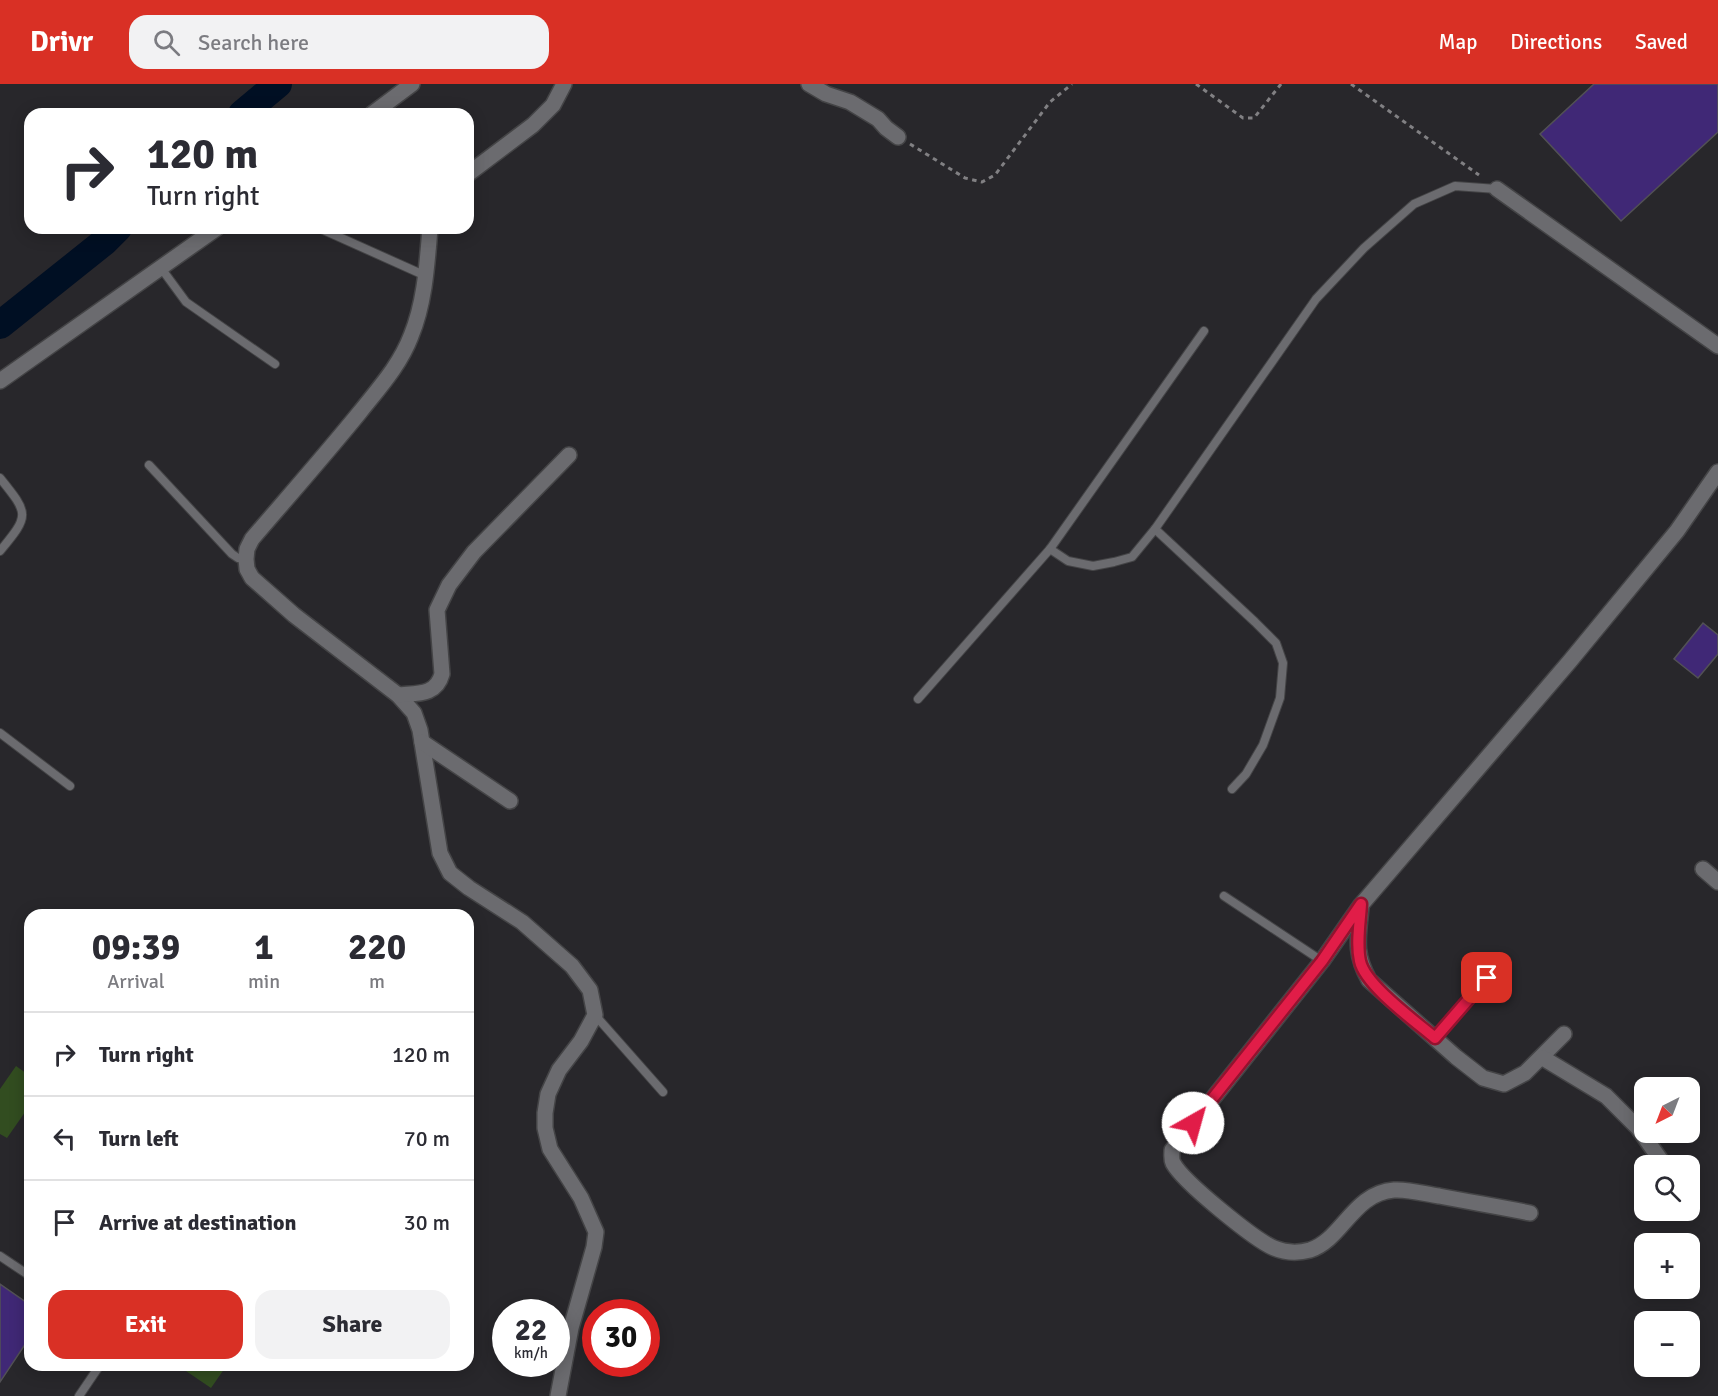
<!DOCTYPE html>
<meta charset="utf-8">
<style>
:root{--surface:#fff;--page:#f2f2f3;--text:#2b2b33;--muted:#7c7c81;--line:#e1e1e2;--accent:#d93025}
body{margin:0;font-family:Signika,sans-serif;background:var(--page);color:var(--text);height:100vh;display:flex;flex-direction:column;font-size:22px;white-space:nowrap}
*{box-sizing:border-box;margin:0}
p{font-size:20px;color:var(--muted)}
.icon{flex:none;width:33px;height:33px;fill:none;stroke:currentColor;stroke-width:2;stroke-linecap:round;stroke-linejoin:round}
.map{position:relative;flex:1;overflow:hidden}
.drawer{position:absolute;left:24px;top:825px;width:450px;height:462px;display:flex;flex-direction:column;background:var(--surface);border-radius:18px;box-shadow:0 3px 15px #0003}
.drawer>*{flex:none}
.banner{position:absolute;left:24px;top:24px;width:450px;height:126px;border-radius:18px;box-shadow:0 3px 15px #0003;background:#fff;color:var(--text);overflow:hidden}
.needle{width:39px;rotate:222deg}
.buttons{position:absolute;left:1634px;top:993px;display:grid;gap:12px}
.buttons a{display:grid;place-items:center;width:66px;height:66px;border-radius:12px;background:var(--surface);box-shadow:0 3px 15px #0003;font-size:30px}
.speed{position:absolute;left:492px;top:1215px;display:flex;gap:12px;font-size:30px;font-weight:700;text-align:center}
.speed>*{display:grid;place-content:center;width:78px;height:78px;border-radius:50%;background:var(--surface);box-shadow:0 3px 15px #0003;line-height:1}
.speed small{font-size:15px;font-weight:400}
.speed .limit{border:9px solid #d22;background:#fff;color:#111}
.pin{position:absolute;display:grid;place-items:center;width:51px;height:51px;color:#fff;margin:-26px;border-radius:12px;box-shadow:0 3px 9px #0006}
.me{position:absolute;width:66px;margin:-33px;rotate:38deg;stroke-linejoin:round;filter:drop-shadow(0 0 4px #0008)}
.turn{display:flex;align-items:center;gap:21px;height:126px;padding:0 24px;font-size:27px}
.turn .icon{width:78px;height:78px;stroke-width:2.5}
.turn b{display:block;font-size:42px;line-height:51px}
.eta{display:flex;justify-content:space-evenly;align-items:center;height:102px;text-align:center}
.eta b{font-size:36px;font-weight:800;line-height:42px}
.button{display:flex;gap:12px;margin-top:auto;padding:12px 24px}
.button a{flex:1;height:69px;border-radius:18px;background:var(--accent);color:#fff;font-size:24px;font-weight:800;line-height:69px;text-align:center}
.button a+a{background:var(--page);color:var(--text)}
ul{padding:0;list-style:none}
li{display:flex;align-items:center;gap:18px;height:84px;padding:0 24px;border-top:2px solid var(--line)}
li div{flex:1}
li b{display:block;font-size:22px}
li em{font-style:normal}
header{display:flex;align-items:center;gap:36px;box-sizing:border-box;height:84px;padding:0 30px;background:var(--accent);color:#fff}
header strong{font-size:28px}
nav{display:flex;gap:33px;margin-inline-start:auto;font-size:21px}
.search{width:420px;height:54px;background:var(--page);display:flex;align-items:center;gap:15px;box-sizing:border-box;padding:0 21px;border-radius:18px;color:var(--muted);font-size:22px}
.map>svg:first-child{display:block}
.green{fill:#324d20}
.lines{fill:none;stroke-linecap:round;stroke-linejoin:round}
.river{stroke:#000f23;stroke-width:28}
.building{fill:#402876;stroke:#525155;stroke-width:1.5}
.service-casing{stroke:#444446;stroke-width:10}
.minor-casing{stroke:#444446;stroke-width:18}
.path{stroke:#818083;stroke-width:3;stroke-dasharray:4.5 4.5;stroke-linecap:butt}
.service{stroke:#6b6b6f;stroke-width:8}
.minor{stroke:#6b6b6f;stroke-width:15}
.route-casing{stroke:#92132f;stroke-width:15}
.route{stroke:#e11d48;stroke-width:10}
</style>
<header>
<strong>Drivr</strong>
<div class="search"><svg class="icon" aria-label="search" viewBox="0 0 24 24"><circle cx="10" cy="10" r="6"/><path d="M15 15l6 6"/></svg>Search here</div>
<nav><a>Map</a><a>Directions</a><a>Saved</a></nav>
</header>
<div class="map">
<svg width="1718" height="1312" viewBox="0 0 1718 1312">
<rect width="100%" height="100%" fill="#28272b"/>
<g class="green">
<path d="M16,982l14,10v29l-23,33 -7,-4v-45z"/>
<path d="M185,1281h42l-16,23 -28,-19z"/>
</g>
<g class="lines">
<g class="river">
<path d="M242,30l36,-30"/>
<path d="M0,241l104,-83 14,-14"/>
</g>
</g>
<g class="building">
<path d="M1594,0h124v48l-97,89 -81,-87z"/>
<path d="M1703,539l15,12v19l-20,24 -24,-19z"/>
<path d="M0,1200l30,21v32l-30,45z"/>
</g>
<g class="lines">
<g class="service-casing">
<g id="service">
<path d="M319,144l107,48"/>
<path d="M161,184l25,34 89,62"/>
<path d="M149,381l83,89 6,4 8,1"/>
<path d="M0,394c29,36 30,37 0,73"/>
<path d="M1155,445l100,93 21,21 7,20 -3,35 -17,47 -17,29 -14,15"/>
<path d="M1050,465l18,12 25,5 21,-4 18,-5 23,-28 161,-230 48,-51 50,-44 41,-18 42,3"/>
<path d="M918,615l132,-150 154,-218"/>
<path d="M0,649l70,53"/>
<path d="M1224,812l98,65"/>
<path d="M595,931l68,77"/>
<path d="M1435,954l52,-60"/>
<path d="M0,1172l30,20"/>
<path d="M79,1312l21,-31"/>
</g>
</g>
<g class="minor-casing">
<g id="minor">
<path d="M809,0l17,10 24,8 28,17 8,9 12,9"/>
<path d="M372,30l40,-30"/>
<path d="M468,90l65,-49 20,-20 11,-21"/>
<path d="M1497,105l221,157"/>
<path d="M430,144c-3,36 -5,74 -19,108 -11,29 -32,52 -51,76 -35,43 -72,85 -108,127l-5,10 -1,10 1,10 5,9 42,37 104,80 16,18 6,17 20,123 10,20 19,15 53,34 50,44 18,24 5,25 -14,26 -22,29 -11,24 -3,19v15l5,21 31,49 15,34 -2,15 -23,81 -13,68"/>
<path d="M0,297l217,-153"/>
<path d="M398,611c19,-2 38,1 44,-21l-5,-64 12,-25 25,-33 95,-97"/>
<path d="M422,658l88,59"/>
<path d="M1703,785l15,13"/>
<path d="M1361,824c-3,30 -7,45 8,72l87,77 27,21 21,6 21,-11 39,-39"/>
<path d="M1543,974l63,38 32,32 22,31"/>
<path d="M1530,1129c-30,-6 -60,-11 -91,-17 -14,-2 -30,-7 -45,-6 -41,3 -52,50 -84,60 -11,3 -24,3 -36,-2 -19,-8 -91,-66 -101,-85 -2,-4 -1,-8 -1,-13l150,-189 39,-56 209,-244 107,-130 41,-59"/>
</g>
</g>
<g class="path">
<path d="M1196,0l47,34h11l27,-34"/>
<path d="M1351,0l128,91"/>
<path d="M910,60l55,34 17,4 13,-7 55,-73 22,-18"/>
</g>
<use href="#service" class="service"/>
<use href="#minor" class="minor"/>
</g>
<g class="lines">
<g class="route-casing">
<path id="route" d="M1193,1039l129,-162 39,-57c-1,19 -5,39 -1,57 5,24 55,60 75,77l52,-60"/>
</g>
<use href="#route" class="route"/>
</g>
</svg>
<div class="buttons">
<a><svg class="needle" viewBox="-14 -14 28 28"><path d="M0-13l5 13h-10z" fill="#e53935"/><path d="M0 13l5-13h-10z" fill="#7c7c81"/></svg></a>
<a><svg class="icon" aria-label="search" viewBox="0 0 24 24"><circle cx="10" cy="10" r="6"/><path d="M15 15l6 6"/></svg></a>
<a>+</a>
<a>−</a>
</div>
<div class="speed"><div>22<small>km/h</small></div><div class="limit">30</div></div>
<div class="pin" style="left:1487px;top:894px;background:#d93025"><svg class="icon" aria-label="arrive" viewBox="0 0 24 24"><path d="M6 21V4h12l-3 4 3 4H6"/></svg></div>
<svg class="me" style="left:1193px;top:1039px" viewBox="-20 -20 40 40"><circle r="19" fill="#fff"/><path d="M0-13L10 11 0 6-10 11z" fill="#e11d48"/></svg>
<div class="banner">
<div class="turn"><svg class="icon" aria-label="right" viewBox="0 0 24 24"><path d="M7 20v-9h11M14 6l5 5-5 5"/></svg><div><b>120 m</b>Turn right</div></div>
</div>
<section class="drawer">
<div class="eta">
<div><b>09:39</b><p>Arrival</p></div>
<div><b>1</b><p>min</p></div>
<div><b>220</b><p>m</p></div>
</div>
<ul>
<li><svg class="icon" aria-label="right" viewBox="0 0 24 24"><path d="M7 20v-9h11M14 6l5 5-5 5"/></svg><div><b>Turn right</b></div><em>120 m</em></li>
<li><svg class="icon" aria-label="left" viewBox="0 0 24 24"><path d="M17 20v-9H6M10 6l-5 5 5 5"/></svg><div><b>Turn left</b></div><em>70 m</em></li>
<li><svg class="icon" aria-label="arrive" viewBox="0 0 24 24"><path d="M6 21V4h12l-3 4 3 4H6"/></svg><div><b>Arrive at destination</b></div><em>30 m</em></li>
</ul>
<div class="button"><a>Exit</a><a>Share</a></div>
</section>
</div>
